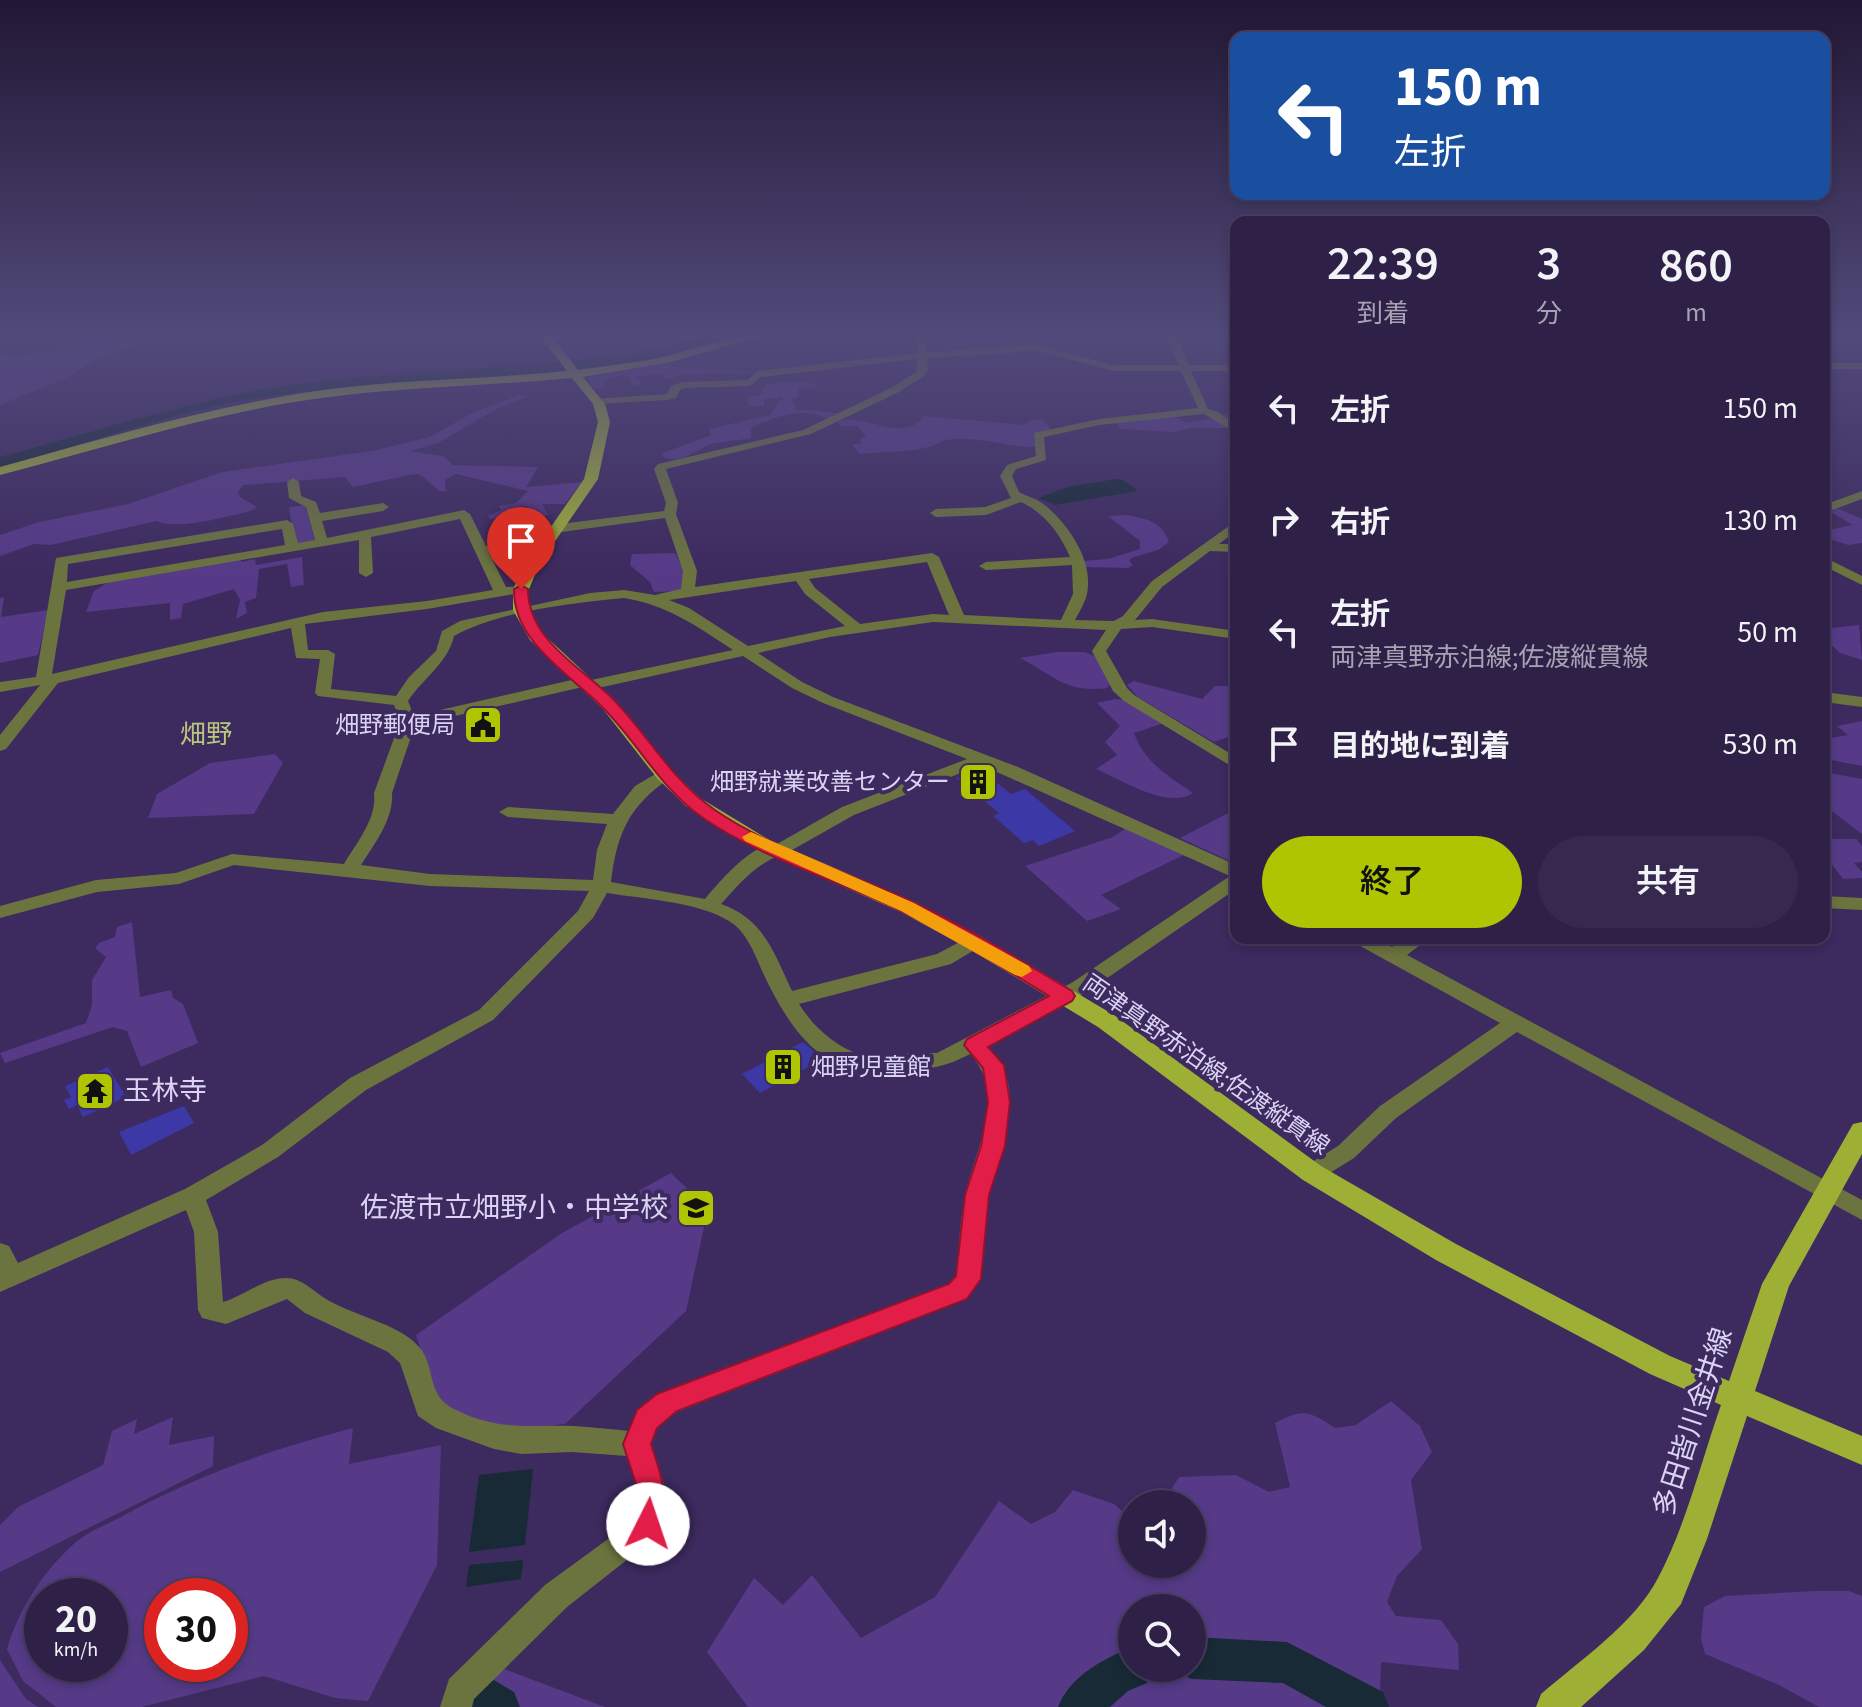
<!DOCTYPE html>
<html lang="ja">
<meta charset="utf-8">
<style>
:root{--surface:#2e2047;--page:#36284e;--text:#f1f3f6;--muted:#a7a3b4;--line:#493e60;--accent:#b0c501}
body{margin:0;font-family:"Source Sans 3","Noto Sans JP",sans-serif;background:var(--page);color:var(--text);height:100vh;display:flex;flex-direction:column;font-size:30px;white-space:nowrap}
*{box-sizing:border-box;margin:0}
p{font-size:26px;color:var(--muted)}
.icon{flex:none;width:44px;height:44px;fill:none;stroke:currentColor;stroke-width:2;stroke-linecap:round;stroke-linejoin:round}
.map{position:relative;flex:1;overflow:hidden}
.side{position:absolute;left:1230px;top:216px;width:600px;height:728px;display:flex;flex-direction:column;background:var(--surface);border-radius:16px;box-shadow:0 4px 12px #0003,0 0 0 2px var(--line)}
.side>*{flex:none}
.guide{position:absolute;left:1230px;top:32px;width:600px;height:168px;border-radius:16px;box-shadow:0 4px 12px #0003,0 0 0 2px var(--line);background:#1a4fa0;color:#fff;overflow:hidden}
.buttons{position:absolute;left:1118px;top:1490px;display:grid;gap:16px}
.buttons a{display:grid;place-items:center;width:88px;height:88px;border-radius:50%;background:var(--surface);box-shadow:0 4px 12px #0003,0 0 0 2px var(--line);font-size:40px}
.speed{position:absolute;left:24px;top:1578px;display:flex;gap:16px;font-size:40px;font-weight:700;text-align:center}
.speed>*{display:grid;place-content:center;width:104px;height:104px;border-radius:50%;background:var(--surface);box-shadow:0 4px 12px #0003,0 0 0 2px var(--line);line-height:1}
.speed small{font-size:20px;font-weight:400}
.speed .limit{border:12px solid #d22;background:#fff;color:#111}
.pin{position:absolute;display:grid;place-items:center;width:68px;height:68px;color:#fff;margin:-82px -34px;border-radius:50% 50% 50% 0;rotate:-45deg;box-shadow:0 0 8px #0007}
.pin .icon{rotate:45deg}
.me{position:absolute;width:88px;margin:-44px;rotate:4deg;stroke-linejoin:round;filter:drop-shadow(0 0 6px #0008)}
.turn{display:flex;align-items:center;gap:28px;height:168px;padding:0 32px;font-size:36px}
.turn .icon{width:104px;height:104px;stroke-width:2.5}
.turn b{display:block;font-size:56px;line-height:68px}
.eta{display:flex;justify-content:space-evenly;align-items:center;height:136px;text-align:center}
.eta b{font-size:48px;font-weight:600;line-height:56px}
.button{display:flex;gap:16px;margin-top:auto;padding:16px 32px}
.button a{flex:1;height:92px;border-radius:48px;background:var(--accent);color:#111;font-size:32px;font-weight:600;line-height:92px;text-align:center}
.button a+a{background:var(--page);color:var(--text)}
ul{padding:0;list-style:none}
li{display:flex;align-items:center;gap:24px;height:112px;padding:0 32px}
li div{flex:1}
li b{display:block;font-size:30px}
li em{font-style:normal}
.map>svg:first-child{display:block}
.green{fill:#563a88;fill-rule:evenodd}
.water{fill:#172a36}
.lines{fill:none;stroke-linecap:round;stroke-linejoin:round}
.river{fill:#172a36;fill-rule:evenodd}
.building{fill:#3c39a6}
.minor{fill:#6b743f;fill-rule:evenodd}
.major{fill:#9eaf36;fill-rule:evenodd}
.route{fill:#e11d48;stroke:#92132f;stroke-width:2}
.slow{fill:#f59e0b}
.labels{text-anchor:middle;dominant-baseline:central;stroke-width:8;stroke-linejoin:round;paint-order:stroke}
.poi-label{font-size:24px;fill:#dbd3f4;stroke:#3d2a5f;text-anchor:end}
.street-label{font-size:24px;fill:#dbd3f4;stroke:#3d2a5f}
.neighbourhood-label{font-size:26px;fill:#b9c77c;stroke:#3d2a5f}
.near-poi-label{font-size:28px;fill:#dbd3f4;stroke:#3d2a5f;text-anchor:start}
.near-street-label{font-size:28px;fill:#dbd3f4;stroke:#3d2a5f}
</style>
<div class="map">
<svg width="1862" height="1707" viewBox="0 0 1862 1707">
<rect width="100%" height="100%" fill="#3d2a5f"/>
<g class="green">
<path d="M89,336h72l-68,25 -22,15 -71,29v-52l10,1 4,3 77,-15z"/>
<path d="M665,363l9,1 -3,3 96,5 -84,2 -20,6 2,-6 -29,2 6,9 -10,1 -3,-8 -11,-2 -13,5 -1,7 -9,1 -7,-8 1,-4z"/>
<path d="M805,381l13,5 -20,3v7l-7,3 7,12c16,-4 27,3 43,2l-13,6c-25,-13 -52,-3 -77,9v10c-10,2 -35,4 -40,6 -16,6 -30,22 -49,12l1,-3 48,-18 -2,-6 61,-14 9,-14 4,-1 -1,-3 -18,2v7h-15l-2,-9 13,-2 6,-11z"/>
<path d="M520,395l7,2 -29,11 -60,35 -28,8 33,5 10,9 85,2 -12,20 56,-5 -17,22h-23l6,11 -8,2 -14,-11 -8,1 -7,10 -21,2 -2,-3 13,-6 -2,-4 17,-3 12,-12 -72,-17 -11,6 1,11h-7c-6,-5 -14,-14 -21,-17 -3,-1 -54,11 -65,13l-8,-10 -102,8 -5,7 2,5 17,10 -6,4c-24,5 -73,20 -95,10l-105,24 -17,-1 -34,12v-21l39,-13 89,-18 94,-32 150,-21 58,-14 44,-25z"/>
<path d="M1219,414l17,2v12h-46l-16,4 -54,-3 -4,-7 57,-6 13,7 34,-6z"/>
<path d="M924,416l99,9 8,-5h12l8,9 -15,5 2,13c-30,1 -61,-12 -92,-7 -6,1 -11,6 -17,7 -22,5 -46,5 -69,7l-8,-9 9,-2v-5l5,-2 -9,-10h-16l-4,-4c25,-11 67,23 87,-6z"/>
<path d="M305,505l10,37 -16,3 -5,-3 -5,-35z"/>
<path d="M1837,508l25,11v24l-14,2 -24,-8v-6l29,-6 -22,-13z"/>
<path d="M1126,515c19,3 37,7 43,27l-11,8 -27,8 -2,3 4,4 -5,3 -42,-1 -3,-6 25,-2 32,-10v-8l-32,-25z"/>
<path d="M675,553l10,18 -1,16 -4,4 -26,1 -4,-10 -20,-17 2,-11z"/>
<path d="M302,557l2,28 -13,2 -4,-23 -28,5 -3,29 -11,4 2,11 -11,6 4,-19 -6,-11 -51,15 -2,14 -11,2v-17l-84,9 8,-21 16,-10 130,-22 2,3 13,-3 1,6z"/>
<path d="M4,597l-3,20 47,-7 -10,45 -38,8v-65z"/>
<path d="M1824,625l7,3 28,-3 3,35 -22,-7 -16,-15z"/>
<path d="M1057,652h27l11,4 16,27 -4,5c-42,5 -52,-12 -87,-30z"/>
<path d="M1134,681l68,18 13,-13h21v48l-22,8 -76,-45 -11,-12z"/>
<path d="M1115,699l12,1 37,23 -30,10c10,29 34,43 59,60 -25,17 -71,-13 -97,-24l21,-14 -12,-13 15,-16 -23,-23z"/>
<path d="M1862,721v45l-31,-6 -7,-6v-15l24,-4 -11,-9z"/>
<path d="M275,754l8,9 -29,51 -106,4 9,-24 53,-31z"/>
<path d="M1824,772l38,7v55l-38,-29z"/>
<path d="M1236,809v55l-56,-26z"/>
<path d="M1125,829l61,25 -85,41 20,14 -34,12 -62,-55 88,-29z"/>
<path d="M1824,839h32l6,7v16l-8,1 8,9v6l-19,1 -19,-25z"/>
<path d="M132,922l8,75 31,-7 2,8 10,6 15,39 -57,24 -14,-36 -14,-4 -108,36 -5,-10 86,-30 6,-18v-25l14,-23 -11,-9 4,-5 16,-6 2,-10z"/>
<path d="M671,1173l37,36 -22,102 -121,113 -40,4 -40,-5 -32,-12 -16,-11 -21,-65 146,-102z"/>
<path d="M1391,1401l29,25 12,26 -21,28 11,69 -25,27 -10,26 9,14 45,4 17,24 1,26 -78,-8 -1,32 9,13h-641l-41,-55 47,-74 29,27 29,-30 49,63 74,-41 64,-96 32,23 24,-12 18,-22 41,14 18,16v44h60v-60h-30l17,-27 57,-2 33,17 21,-5 -15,-64c29,-15 34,-12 60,5l21,-3zM1132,1608h60v60h-60z"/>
<path d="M173,1417l-4,28 45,-9 -1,30 -213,106v-47l18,-18 85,-42 9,-34 25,-12 -3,15z"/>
<path d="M353,1428l-4,36 92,-19 -4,120 -69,136 -33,-3 -71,-22 -122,31h-86l-33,-26 -16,-32c12,-41 37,-79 69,-107 12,-10 29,-17 43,-24 73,-41 153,-69 234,-90zM42,1596h68v68h-68zM162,1596h68v68h-68z"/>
<path d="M1815,1591h34l13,5v111h-43l-40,-22 -74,-31 -4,-15 3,-32 21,-11z"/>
<path d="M0,1660l26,39 12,8h-38z"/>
<path d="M504,1669l101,38h-121v-19z"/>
</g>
<g class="water">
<path d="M1116,479l7,1 15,11 -83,14 -17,-7 30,-11z"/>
<path d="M533,1469l-8,76 -56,7 10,-77z"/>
<path d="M523,1560l-2,19 -55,8 3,-22z"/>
</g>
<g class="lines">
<g class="river">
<path d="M703,336h20c-26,19 -101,28 -134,32 -115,13 -230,13 -344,32 -83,15 -163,46 -245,67v-10c102,-27 201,-61 306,-74 63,-7 125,-12 188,-16 70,-5 141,-9 209,-31z"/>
<path d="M1192,1637l95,5 96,50 6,15h-63l-43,-24 -91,-4 -15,-6 -2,-5h17z"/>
<path d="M1132,1647v21h21l-6,15 -19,8 -18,16h-52c13,-32 44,-47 74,-60z"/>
<path d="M487,1676l27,16 6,15h-50l-4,-10 6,-15z"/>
</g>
</g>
<g class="building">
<path d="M980,769l31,25 14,-5 50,42 -36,15 -6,-6 -9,3 -31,-27 6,-3 -43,-35z"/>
<path d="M803,1042l20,17 -63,34 -18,-19z"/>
<path d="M108,1067l18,30 -43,20 -6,-12 -8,4 -5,-9 7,-3 -6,-11z"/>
<path d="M184,1106l10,17 -63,32 -12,-23z"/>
</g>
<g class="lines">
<g class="minor">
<path d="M4,336h13l-17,9v-7z"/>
<path d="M916,336h10l1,16 110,-7 77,20h65l-13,-29h10l13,29h47v6h-45l17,38 10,3 18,13v8l-32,-19 -105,11 -55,12 2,23 -30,9 -4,7 7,16c7,4 16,6 23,11 23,17 48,52 46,82 0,13 -7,24 -13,35l39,1 9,-5 29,-35 84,-60v10l-17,13h17v8l-26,-1 -48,36 -27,33 17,-1 84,12v8l-84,-12 -31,2 -15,22 21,37 7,7 102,62v12l-112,-68 -11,-10 -21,-40 14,-21 -173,-8 -103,15 -72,16 44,29 31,15 185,70 218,98v24l-149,103 -100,53c46,49 10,100 1,153 -5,36 2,72 -21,101l-290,113 -20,15 -6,17 15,46 -4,34 -16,27 -18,8 -61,48 -93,92 -2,8h-32l9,-28 96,-94 63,-46 18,-8 8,-12 4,-29 -11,-34 -55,-4 -51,2 -27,-5 -58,-21 -18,-12 -18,-53 -12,-11 -83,-39 -18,-14 -61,25 -24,-6 -4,-8 -4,-78 -8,-22 -186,82v-49l9,3 9,17 167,-74 77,-44 88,-67 129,-68 99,-99 11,-20 -159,-5 -196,-21 -55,19 -82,8 -97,26v-12l96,-26 80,-7 56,-19 112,10c13,-22 33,-45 30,-71l26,-71 -6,-17 -76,-9 -3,-3 5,-34 -24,-1 -5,-30 -233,55 -52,66 -6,2v-16l40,-50 -40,7v-10l36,-5 20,-119 231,-38 6,4 5,19 17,-3 -9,-33 -17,-9 -2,-16 6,-4 6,4 2,14 15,6 4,11 63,-10 6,4 -6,4 -61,10 5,17 137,-28 6,4 16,32 66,-21 112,-14 2,-8 -12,-34 4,-5 145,-34 88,-42 25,-16 1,-13 -156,18 -11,9 -66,2 -4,2 -4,8 -9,2 -70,4 -4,-1v-4l74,-5 4,-8 12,-4 64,-2 11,-9 159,-18zM1037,351l77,20h67l17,37 -99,11 -65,14 2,23 -29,9 -7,11 11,22 -26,9 -49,2 -6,4 6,4 50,-2 35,-13c24,11 39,32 49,55l-84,5 -7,4 7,4 86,-5 1,29 -12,26 -97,-5 -25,-58 -7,-4 -237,34 2,-16 -21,-57 2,-11 -12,-34 145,-35 88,-42 25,-16 4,-6 -1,-12zM665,518l18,53 -2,18 -26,6 -31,-5 -34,3 -130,28 -18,10 -6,20 -27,26 -13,19 -65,-7 4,-35 -7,-4h-20l-3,-26 122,-15 99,-17v-6l-20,1 -17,-34 65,-20zM460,519l33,71 -66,11 -104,11 -271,62 14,-84 293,-50v33l7,4 7,-4 -2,-36zM282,529l3,16 -218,37 1,-18zM927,562l22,53 -16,-1 -73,10 -45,-36 -6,-9zM796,581l9,13 40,32 -97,20 -59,-38 -20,-8zM624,598c43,7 73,28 109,52l-142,30 -6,-3 -171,39 -6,-15c15,-23 40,-38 46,-65 45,-25 118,-33 170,-38zM743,656l49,32 31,15 144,56 -125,48 -65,37c-24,-2 -57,37 -72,55l-94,-17c6,-49 18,-76 59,-104l2,-4 -8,-5 -29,17 -22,28 -105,-7 -9,5 9,5 99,7 -10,26 -4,30 -163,-6 -69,-9c13,-21 33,-46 31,-72l23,-68 168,-38 6,3zM981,765l249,111 -157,106 -136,71 -78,1c-25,-8 -47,-29 -60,-50l152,-40 30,-18 3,-4 -3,-4h-14l-30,16 -145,37c-18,-38 -28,-72 -71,-87 19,-21 37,-43 64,-50l69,-39zM607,893c36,6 100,9 129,33 13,12 20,31 27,47 19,40 46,89 95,97 9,1 20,-1 30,-1 35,0 50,2 82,-15 38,40 5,97 -5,141 -5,26 -6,54 -9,81l-7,9 -292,109 -20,16 -8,21c-19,-2 -37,-4 -55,-5 -45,-1 -77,5 -120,-17 -28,-14 -18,-41 -34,-61 -20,-25 -71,-33 -97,-51 -12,-8 -22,-19 -37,-19 -22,0 -43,18 -63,24l-5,-70 -12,-32 72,-43 88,-67 127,-70 100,-102z"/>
<rect x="1824" y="363" width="38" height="6"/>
<path d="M1862,491v8l-38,14v-8z"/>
<path d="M1824,557l38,19v9l-38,-19z"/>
<path d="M1824,692l38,5v10l-38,-5z"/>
<path d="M1824,896l38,2v12l-38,-2z"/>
<path d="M1350,938h25l17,9 14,-9h23l-22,17 455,245v20l-345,-188 -121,86 -42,40 -34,21 -8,3 -8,-3 -4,-6 4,-6 34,-21 42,-40 120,-83 -147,-81z"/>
</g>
<path class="major" d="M540,336h11l27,34 72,-10 93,-24h18l-90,26 -88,15 22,27 5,18 -12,57 -58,84 -11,26v21l14,24 72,67 56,69 29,28 71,43 144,61 67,35 132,78 207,151 135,78 214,112 59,25 33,-97 91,-160 9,-2v32l-73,132 -34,105 107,45v29l-115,-49 -40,123 -26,65 -37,46 -63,57h-45l5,-13c38,-33 94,-71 117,-116 28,-53 43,-116 63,-173l-71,-31 -214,-114 -133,-80 -205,-153 -132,-80 -65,-35 -144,-63 -71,-43 -29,-28 -54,-69 -73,-69 -17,-30v-21l13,-26 58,-84 14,-57 -5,-18 -21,-26c-95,9 -190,9 -284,25 -98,17 -192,47 -288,72v-8c109,-30 218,-63 331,-78 78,-10 158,-10 236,-18z"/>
</g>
<linearGradient id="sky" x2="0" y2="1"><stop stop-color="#221734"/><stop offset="0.58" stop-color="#514a7a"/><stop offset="1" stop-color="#514a7a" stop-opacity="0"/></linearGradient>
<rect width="1862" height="575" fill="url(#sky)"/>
<path class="route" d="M521,585l7,4c0,51 52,77 85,110 36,37 59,82 102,111 60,41 133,62 198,92 55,26 107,58 159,89l3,5 -3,5 -84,46 16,18 6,37 -5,44 -16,49 -8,84 -14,20 -290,112 -20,17 -6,16c10,31 21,58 7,90l-10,4 -11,-4 -4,-10 5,-34 -15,-46 14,-34 20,-16 292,-110 7,-8 9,-81 16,-49 7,-44 -5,-34 -19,-23 3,-6 82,-43c-49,-30 -97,-60 -148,-85 -65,-31 -138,-52 -198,-93 -46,-32 -67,-80 -106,-116 -34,-32 -84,-63 -83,-113z"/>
<path class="slow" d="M751,832l163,71 115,63 3,5 -10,6 -7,-2 -114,-64 -156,-70 -3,-4z"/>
<defs>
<g id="civic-square" transform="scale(2)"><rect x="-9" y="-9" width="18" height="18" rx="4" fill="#b0c501" stroke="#3d2a5f"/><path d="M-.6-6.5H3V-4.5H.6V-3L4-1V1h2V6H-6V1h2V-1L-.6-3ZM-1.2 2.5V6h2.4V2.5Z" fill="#111"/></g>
<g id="building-square" transform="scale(2)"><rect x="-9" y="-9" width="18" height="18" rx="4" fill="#b0c501" stroke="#3d2a5f"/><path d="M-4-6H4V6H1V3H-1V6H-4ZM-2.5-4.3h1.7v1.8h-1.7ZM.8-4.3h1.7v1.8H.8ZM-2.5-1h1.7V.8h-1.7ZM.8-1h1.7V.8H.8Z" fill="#111"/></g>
<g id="temple-square" transform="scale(2)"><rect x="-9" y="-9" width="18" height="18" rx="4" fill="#b0c501" stroke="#3d2a5f"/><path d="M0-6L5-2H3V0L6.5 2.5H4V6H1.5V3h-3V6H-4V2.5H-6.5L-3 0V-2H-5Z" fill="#111"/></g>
<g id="school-square" transform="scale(2)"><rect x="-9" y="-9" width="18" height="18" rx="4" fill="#b0c501" stroke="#3d2a5f"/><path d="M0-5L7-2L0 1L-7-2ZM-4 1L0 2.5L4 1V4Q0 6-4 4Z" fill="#111"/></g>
</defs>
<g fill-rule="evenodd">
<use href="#civic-square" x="483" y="725"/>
<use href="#building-square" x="978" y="782"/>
<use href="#building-square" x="783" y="1067"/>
<use href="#temple-square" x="95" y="1091"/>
<use href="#school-square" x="696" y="1208"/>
</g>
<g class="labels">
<g class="poi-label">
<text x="455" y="725">畑野郵便局</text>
<text x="950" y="782">畑野就業改善センター</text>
<text x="811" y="1067" text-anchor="start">畑野児童館</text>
</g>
<g class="street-label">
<text transform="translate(1206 1065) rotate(35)">両津真野赤泊線;佐渡縦貫線</text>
</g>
<g class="neighbourhood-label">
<text x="206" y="734">畑野</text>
</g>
<g class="near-poi-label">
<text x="123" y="1091">玉林寺</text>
<text x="668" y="1208" text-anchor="end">佐渡市立畑野小・中学校</text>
</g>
<g class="near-street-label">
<text transform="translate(1693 1422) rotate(-72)">多田皆川金井線</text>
</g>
</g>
</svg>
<div class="buttons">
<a><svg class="icon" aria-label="sound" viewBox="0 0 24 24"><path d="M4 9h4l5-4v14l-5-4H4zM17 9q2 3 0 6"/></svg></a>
<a><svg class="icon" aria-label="search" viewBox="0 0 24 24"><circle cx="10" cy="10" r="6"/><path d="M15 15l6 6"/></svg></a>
</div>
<div class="speed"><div>20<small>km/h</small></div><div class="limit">30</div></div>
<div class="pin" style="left:521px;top:589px;background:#d93025"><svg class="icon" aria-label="arrive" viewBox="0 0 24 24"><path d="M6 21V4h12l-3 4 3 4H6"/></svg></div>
<svg class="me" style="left:648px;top:1524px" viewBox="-20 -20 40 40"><circle r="19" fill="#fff"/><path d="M0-13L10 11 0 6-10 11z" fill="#e11d48"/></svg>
<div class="guide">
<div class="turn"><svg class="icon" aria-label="left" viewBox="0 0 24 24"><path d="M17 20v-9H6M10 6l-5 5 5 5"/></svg><div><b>150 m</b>左折</div></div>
</div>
<section class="side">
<div class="eta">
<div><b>22:39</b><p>到着</p></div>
<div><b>3</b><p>分</p></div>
<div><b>860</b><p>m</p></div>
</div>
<ul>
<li><svg class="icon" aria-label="left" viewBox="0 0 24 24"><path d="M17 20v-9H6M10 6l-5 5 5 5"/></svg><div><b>左折</b></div><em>150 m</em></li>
<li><svg class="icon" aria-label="right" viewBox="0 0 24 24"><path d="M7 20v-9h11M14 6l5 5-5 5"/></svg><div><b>右折</b></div><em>130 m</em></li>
<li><svg class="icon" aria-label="left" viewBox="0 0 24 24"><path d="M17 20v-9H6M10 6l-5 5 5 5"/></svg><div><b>左折</b><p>両津真野赤泊線;佐渡縦貫線</p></div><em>50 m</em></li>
<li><svg class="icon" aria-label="arrive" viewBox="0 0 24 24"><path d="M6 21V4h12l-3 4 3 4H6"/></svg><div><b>目的地に到着</b></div><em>530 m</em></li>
</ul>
<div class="button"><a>終了</a><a>共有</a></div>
</section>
</div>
